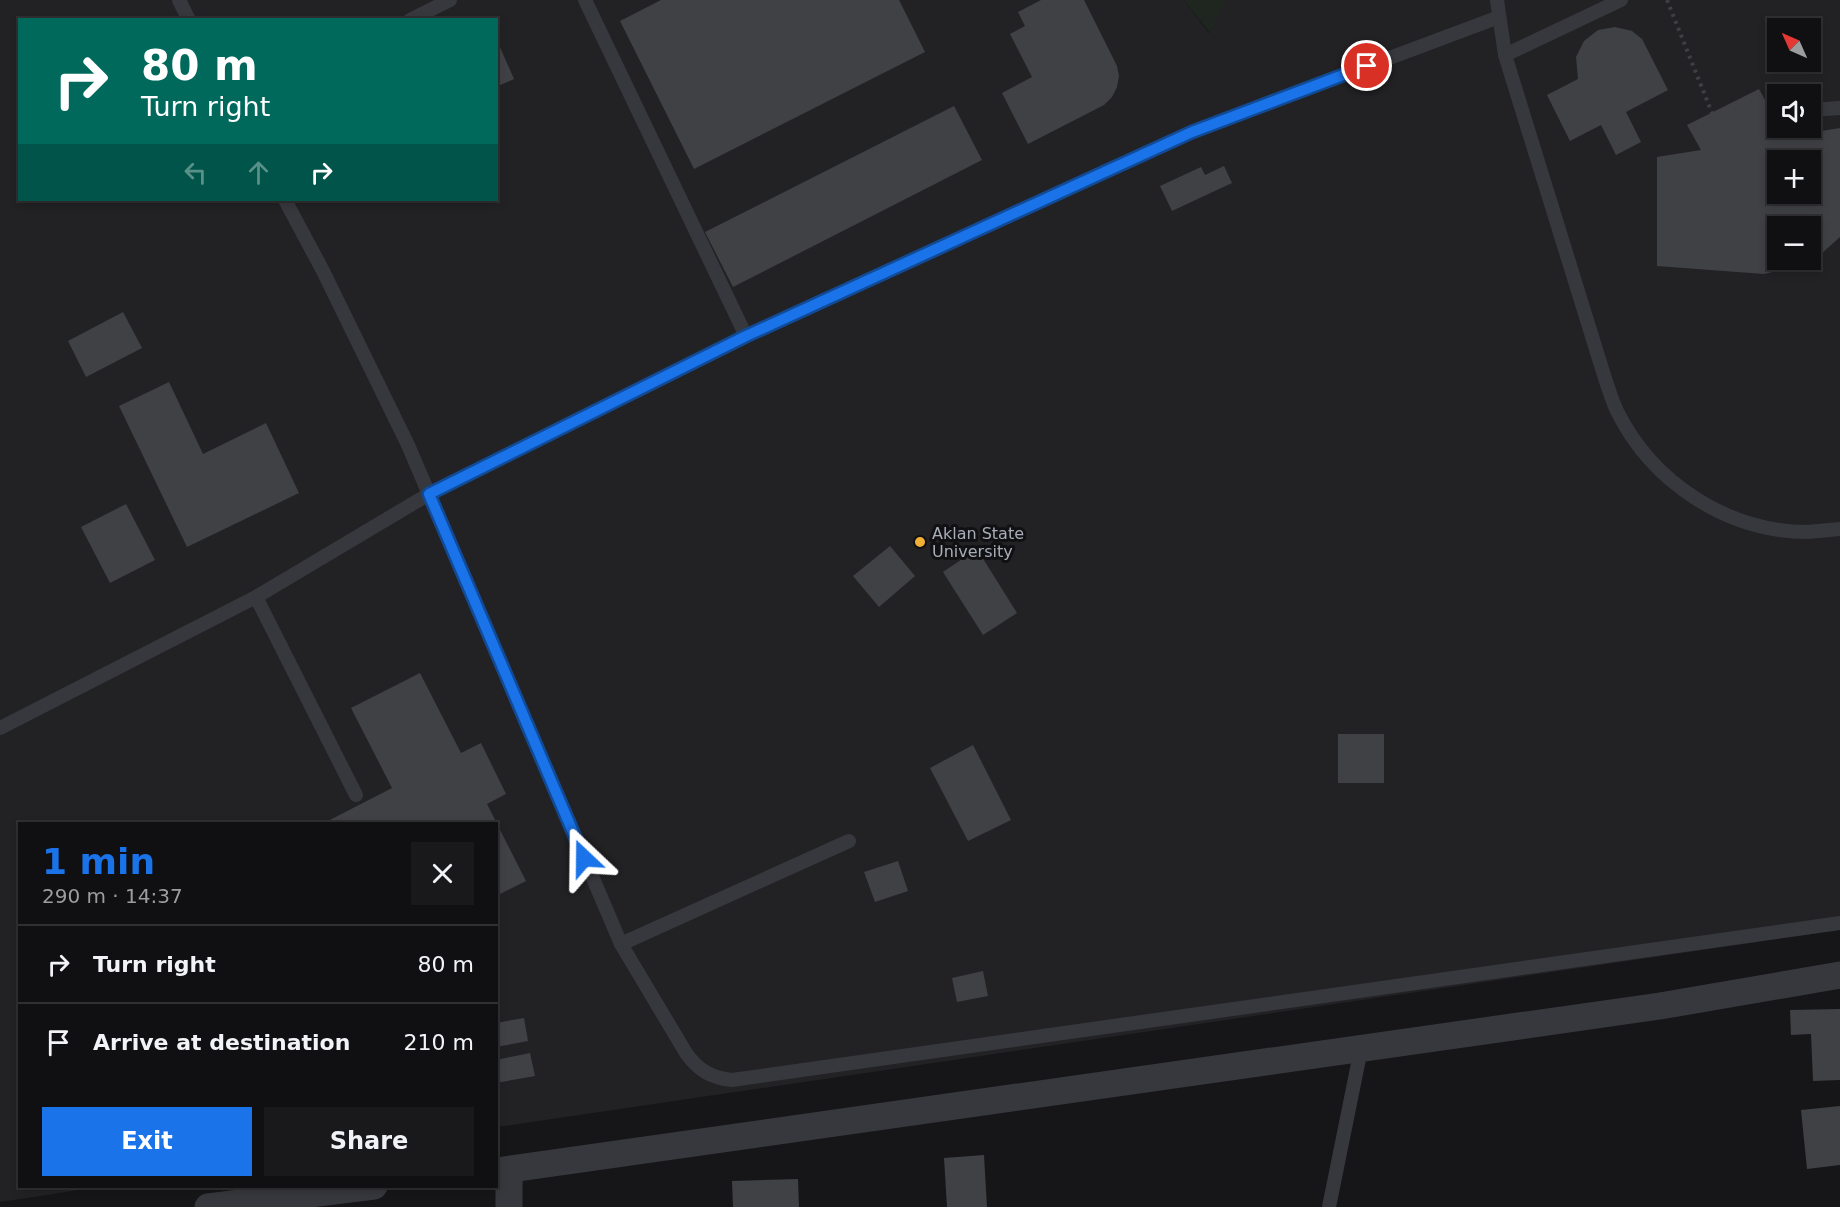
<!DOCTYPE html>
<meta charset="utf-8">
<style>
:root{--surface:#101012;--page:#19191b;--text:#f1f3f6;--muted:#9c9d9f;--line:#303032;--accent:#1a73e8}
body{margin:0;font-family:"DejaVu Sans",sans-serif;background:var(--page);color:var(--text);height:100vh;display:flex;flex-direction:column;font-size:22px;white-space:nowrap}
*{box-sizing:border-box;margin:0}
p{font-size:20px;color:var(--muted)}
.icon{flex:none;width:33px;height:33px;fill:none;stroke:currentColor;stroke-width:2;stroke-linecap:round;stroke-linejoin:round}
.map{position:relative;flex:1;overflow:hidden}
.drawer{position:absolute;left:18px;top:822px;width:480px;height:366px;display:flex;flex-direction:column;background:var(--surface);border-radius:0px;box-shadow:0 3px 9px #0003,0 0 0 2px var(--line)}
.drawer>*{flex:none}
.banner{position:absolute;left:18px;top:18px;width:480px;height:183px;border-radius:0px;box-shadow:0 3px 9px #0003,0 0 0 2px var(--line);background:#00695c;color:#fff;overflow:hidden}
.needle{width:39px;rotate:315deg}
.tools{position:absolute;left:1767px;top:18px;display:grid;gap:12px}
.tools a{display:grid;place-items:center;width:54px;height:54px;border-radius:0px;background:var(--surface);box-shadow:0 3px 9px #0003,0 0 0 2px var(--line);font-size:30px}
.pin{position:absolute;display:grid;place-items:center;width:51px;height:51px;color:#fff;margin:-26px;border:3px solid #fff;border-radius:50%;box-shadow:0 2px 6px #0007}
.me{position:absolute;width:66px;margin:-33px;rotate:337deg;stroke-linejoin:round;filter:drop-shadow(0 0 4px #0008)}
.turn{display:flex;align-items:center;gap:21px;height:126px;padding:0 24px;font-size:27px}
.turn .icon{width:78px;height:78px;stroke-width:2.5}
.turn b{display:block;font-size:42px;line-height:51px}
.lanes{display:flex;align-items:center;height:57px;padding:0 24px;background:#0003;justify-content:center;gap:30px;direction:ltr}
.lanes .off{opacity:.35}
.round{display:grid;place-items:center;flex:none;width:63px;height:63px;border-radius:0px;background:var(--page)}
.overview{display:flex;align-items:center;justify-content:space-between;height:102px;padding:0 24px}
h1{font-size:36px;font-weight:700;line-height:45px;color:var(--accent)}
.primary-button{display:flex;gap:12px;margin-top:auto;padding:12px 24px}
.primary-button a{flex:1;height:69px;border-radius:0px;background:var(--accent);color:#fff;font-size:24px;font-weight:700;line-height:69px;text-align:center}
.primary-button a+a{background:var(--page);color:var(--text)}
ul{padding:0;list-style:none}
li{display:flex;align-items:center;gap:18px;height:78px;padding:0 24px;border-top:2px solid var(--line)}
li div{flex:1}
li b{display:block;font-size:22px}
li em{font-style:normal}
.map>svg:first-child{display:block}
.built{fill:#222225;fill-rule:evenodd}
.green{fill:#1e261f}
.building{fill:#404145;fill-rule:evenodd}
.lines{fill:none;stroke-linecap:round;stroke-linejoin:round}
.path{stroke:#3d3f44;stroke-width:4;stroke-dasharray:3 4.5;stroke-linecap:butt}
.lane{stroke:#37383d;stroke-width:14}
.street{stroke:#37383d;stroke-width:27}
.route-casing{stroke:#114b97;stroke-width:15}
.route{stroke:#1a73e8;stroke-width:10}
.poi-dot{fill:#f2b134;stroke:#111113;stroke-width:2}
.labels{text-anchor:middle;dominant-baseline:central;stroke-width:6;stroke-linejoin:round;paint-order:stroke}
.poi-label{font-size:16px;fill:#a8adb8;stroke:#111113;text-anchor:start}
</style>
<div class="map">
<svg width="1840" height="1207" viewBox="0 0 1840 1207">
<rect width="100%" height="100%" fill="#161618"/>
<path class="built" d="M0,0h1184l25,33 17,-33h614v930l-1343,197 -1,-303h-476v362l79,1 -99,15zM20,20h476v180h-476zM1778,28h32v34h-32zM1778,94h32v34h-32zM1778,160h32v34h-32zM1778,226h32v34h-32z"/>
<path class="green" d="M1184,0h42l-16,33z"/>
<g class="building">
<path d="M661,0h238l26,52 -231,117 -74,-148z"/>
<path d="M1041,0h43l33,66 2,10 -2,11 -5,10 -8,8 -76,39 -26,-51 30,-16 -22,-43 15,-8 -7,-14z"/>
<path d="M1615,27l17,4 10,8 26,51 -42,22 15,30 -25,13 -15,-30 -31,16 -23,-46 31,-16 -2,-22 8,-16 14,-11z"/>
<path d="M496,38l18,41 -18,8z"/>
<path d="M1759,89l19,35v4h1l5,9 56,-9v109l-19,17 -11,5v-33h-32v34h31l-15,7 -30,7 -107,-8v-109l44,-7 -14,-25zM1778,160h32v34h-32z"/>
<path d="M954,106l28,54 -249,127 -28,-55z"/>
<path d="M1224,166l8,17 -60,28 -12,-25 41,-19 4,8z"/>
<path d="M123,312l19,36 -56,29 -18,-36z"/>
<path d="M169,382l34,72 63,-31 33,70 -112,54 -68,-141z"/>
<path d="M126,504l29,56 -45,23 -29,-56z"/>
<path d="M890,546l25,30 -36,31 -26,-31z"/>
<path d="M977,549l40,64 -34,22 -40,-63z"/>
<path d="M420,673l41,80 20,-10 25,51 -19,10 39,77 -30,15v-72h-174l70,-36 -41,-80z"/>
<rect x="1338" y="734" width="46" height="49"/>
<path d="M973,745l38,75 -43,21 -38,-73z"/>
<path d="M898,861l10,30 -33,11 -11,-30z"/>
<path d="M983,971l5,25 -31,6 -5,-24z"/>
<path d="M1840,1009v71l-27,1 -2,-47 -20,1 -1,-25z"/>
<path d="M524,1018l4,23 -32,6v-24z"/>
<path d="M530,1053l5,23 -39,7v-23z"/>
<path d="M1840,1106v59l-33,4 -6,-59z"/>
<path d="M984,1155l3,52h-40l-3,-49z"/>
<path d="M798,1179l1,28h-66l-1,-26z"/>
</g>
<g class="lines">
<path class="path" d="M1667,0l45,113"/>
<g class="lane">
<path d="M179,0l10,20"/>
<path d="M585,0l161,336"/>
<path d="M1497,0l8,55 98,317c4,12 8,26 14,39 35,71 110,121 191,121 11,-1 21,-2 32,-3"/>
<path d="M410,20l40,-20"/>
<path d="M1505,55l116,-55"/>
<path d="M1810,110l30,-2"/>
<path d="M285,200l38,71 85,174 213,499 65,109c12,17 25,25 46,27l1108,-157"/>
<path d="M256,597l100,198"/>
<path d="M0,728l256,-131 173,-103 317,-158 446,-204 307,-115"/>
<path d="M621,944l228,-103"/>
<path d="M1329,1207l32,-158"/>
</g>
<g class="street">
<path d="M509,1170v37"/>
<path d="M496,1171l1164,-165 180,-31"/>
<path d="M208,1207l166,-21"/>
</g>
</g>
<g class="lines">
<g class="route-casing">
<path id="route" d="M584,858l-155,-364 317,-158 446,-204 175,-66"/>
</g>
<use href="#route" class="route"/>
</g>
<circle class="poi-dot" cx="920" cy="542" r="6"/>
<g class="labels">
<g class="poi-label">
<text x="932" y="533">Aklan State<tspan x="932" dy="18">University</tspan></text>
</g>
</g>
</svg>
<div class="tools">
<a><svg class="needle" viewBox="-14 -14 28 28"><path d="M0-13l5 13h-10z" fill="#e53935"/><path d="M0 13l5-13h-10z" fill="#9c9d9f"/></svg></a>
<a><svg class="icon" aria-label="sound" viewBox="0 0 24 24"><path d="M4 9h4l5-4v14l-5-4H4zM17 9q2 3 0 6"/></svg></a>
<a>+</a>
<a>−</a>
</div>
<div class="pin" style="left:1367px;top:66px;background:#d93025"><svg class="icon" aria-label="arrive" viewBox="0 0 24 24"><path d="M6 21V4h12l-3 4 3 4H6"/></svg></div>
<svg class="me" style="left:584px;top:858px" viewBox="-20 -20 40 40"><path d="M0-17L14 15 0 8-14 15z" fill="#1a73e8" stroke="#fff" stroke-width="4"/></svg>
<div class="banner">
<div class="turn"><svg class="icon" aria-label="right" viewBox="0 0 24 24"><path d="M7 20v-9h11M14 6l5 5-5 5"/></svg><div><b>80 m</b>Turn right</div></div>
<div class="lanes"><svg class="icon off" aria-label="left" viewBox="0 0 24 24"><path d="M17 20v-9H6M10 6l-5 5 5 5"/></svg><svg class="icon off" aria-label="ahead" viewBox="0 0 24 24"><path d="M12 20V5M6 11l6-6 6 6"/></svg><svg class="icon" aria-label="right" viewBox="0 0 24 24"><path d="M7 20v-9h11M14 6l5 5-5 5"/></svg></div>
</div>
<section class="drawer">
<div class="overview"><div><h1>1 min</h1><p>290 m · 14:37</p></div><a class="round"><svg class="icon" aria-label="close" viewBox="0 0 24 24"><path d="M6 6l12 12M18 6L6 18"/></svg></a></div>
<ul>
<li><svg class="icon" aria-label="right" viewBox="0 0 24 24"><path d="M7 20v-9h11M14 6l5 5-5 5"/></svg><div><b>Turn right</b></div><em>80 m</em></li>
<li><svg class="icon" aria-label="arrive" viewBox="0 0 24 24"><path d="M6 21V4h12l-3 4 3 4H6"/></svg><div><b>Arrive at destination</b></div><em>210 m</em></li>
</ul>
<div class="primary-button"><a>Exit</a><a>Share</a></div>
</section>
</div>
